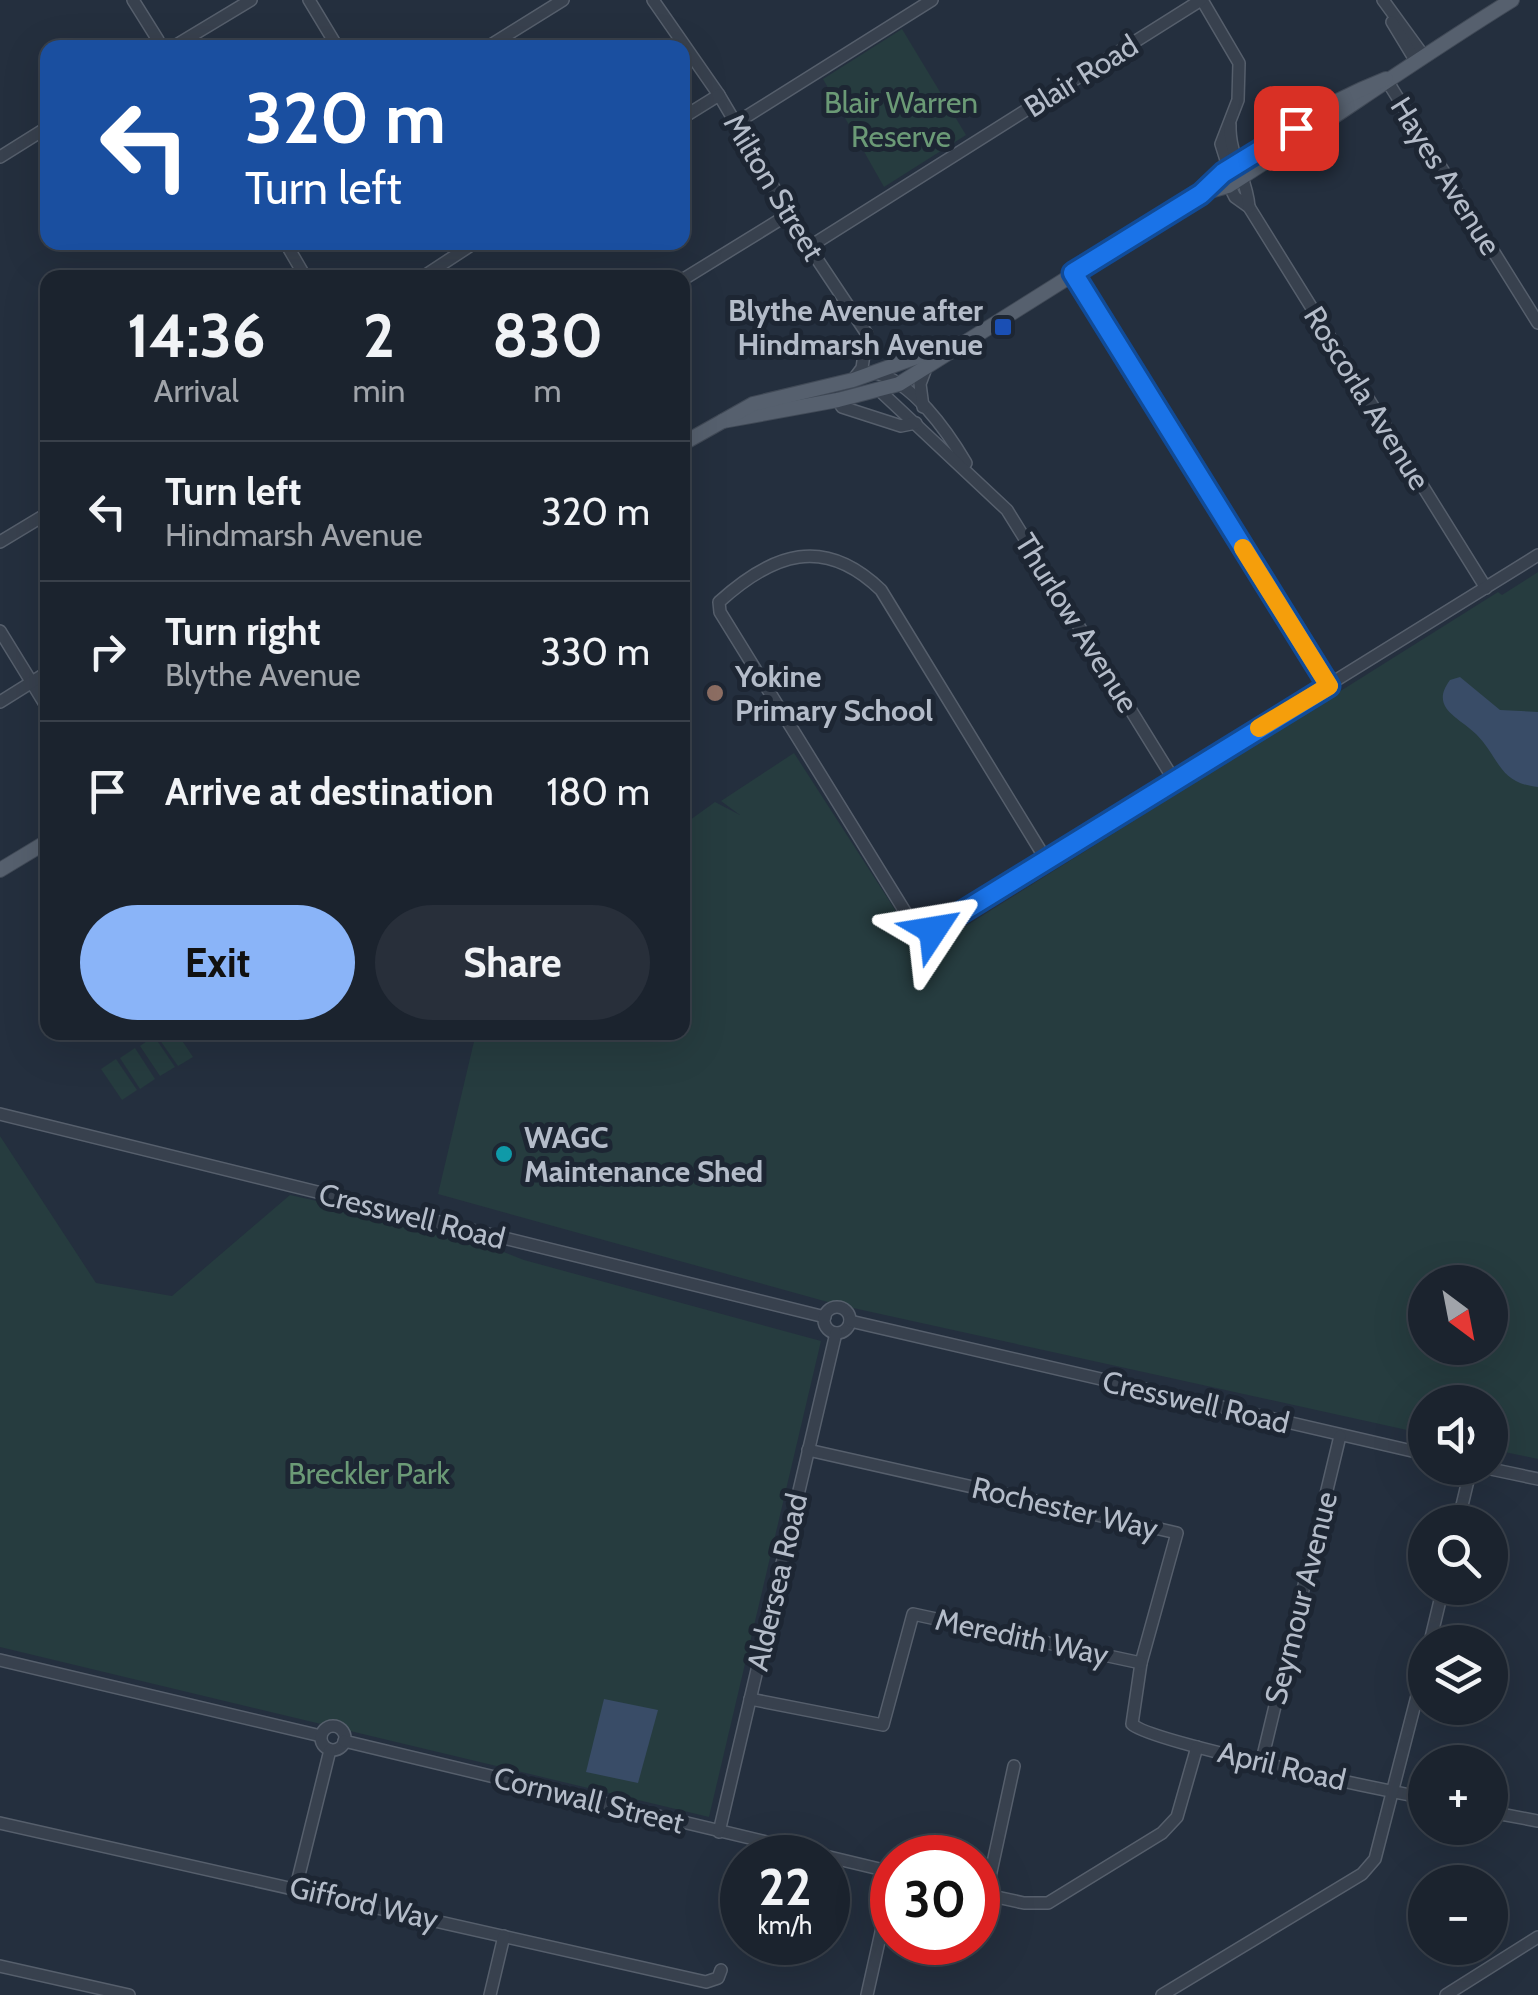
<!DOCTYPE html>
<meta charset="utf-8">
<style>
:root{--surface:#1b232e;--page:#282f3a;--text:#f1f3f6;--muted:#a0a4aa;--line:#39404a;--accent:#8ab4f8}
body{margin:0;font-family:Cabin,sans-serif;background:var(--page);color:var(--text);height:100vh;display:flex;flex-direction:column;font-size:38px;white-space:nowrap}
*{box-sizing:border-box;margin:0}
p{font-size:32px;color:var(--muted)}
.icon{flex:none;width:55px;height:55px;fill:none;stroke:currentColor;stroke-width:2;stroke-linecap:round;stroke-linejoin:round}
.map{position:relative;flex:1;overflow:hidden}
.sheet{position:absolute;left:40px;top:270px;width:650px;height:770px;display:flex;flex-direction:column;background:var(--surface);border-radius:20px;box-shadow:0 10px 40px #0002,0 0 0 2px var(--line)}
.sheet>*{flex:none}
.hud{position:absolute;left:40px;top:40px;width:650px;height:210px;border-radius:20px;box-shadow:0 10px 40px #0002,0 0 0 2px var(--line);background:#1a4fa0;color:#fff;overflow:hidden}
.needle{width:65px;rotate:148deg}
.fabs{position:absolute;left:1408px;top:1265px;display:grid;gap:20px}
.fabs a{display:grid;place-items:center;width:100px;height:100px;border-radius:50%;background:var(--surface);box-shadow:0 10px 40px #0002,0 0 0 2px var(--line);font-size:50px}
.speed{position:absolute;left:720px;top:1835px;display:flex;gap:20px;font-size:50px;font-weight:700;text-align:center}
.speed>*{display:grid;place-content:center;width:130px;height:130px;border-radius:50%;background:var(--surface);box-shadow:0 10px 40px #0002,0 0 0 2px var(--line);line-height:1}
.speed small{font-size:25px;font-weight:400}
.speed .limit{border:15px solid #d22;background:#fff;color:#111}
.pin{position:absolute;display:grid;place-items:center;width:85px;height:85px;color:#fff;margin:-42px;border-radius:20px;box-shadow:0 5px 15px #0006}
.me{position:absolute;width:110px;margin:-55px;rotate:57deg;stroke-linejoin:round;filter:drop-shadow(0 0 8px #0008)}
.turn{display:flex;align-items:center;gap:35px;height:210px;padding:0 40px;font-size:45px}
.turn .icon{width:130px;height:130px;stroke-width:2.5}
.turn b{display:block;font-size:70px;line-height:85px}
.eta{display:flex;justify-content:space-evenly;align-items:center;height:170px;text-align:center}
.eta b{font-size:60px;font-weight:700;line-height:70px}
.action{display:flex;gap:20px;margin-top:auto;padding:20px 40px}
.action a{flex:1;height:115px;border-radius:60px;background:var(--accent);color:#111;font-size:40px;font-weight:700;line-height:115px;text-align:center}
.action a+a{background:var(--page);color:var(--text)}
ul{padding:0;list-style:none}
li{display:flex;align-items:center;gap:30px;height:140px;padding:0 40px;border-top:2px solid var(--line)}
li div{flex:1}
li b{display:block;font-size:38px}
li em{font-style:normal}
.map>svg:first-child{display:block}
.green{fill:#263c3f;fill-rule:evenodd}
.water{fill:#394c67}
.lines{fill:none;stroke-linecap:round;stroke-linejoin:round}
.minor-casing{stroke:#565f6c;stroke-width:14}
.major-casing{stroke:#414a57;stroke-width:16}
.minor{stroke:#38414e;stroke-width:11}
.major{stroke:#56606e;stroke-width:14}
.route-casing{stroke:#114b97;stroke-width:25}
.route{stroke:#1a73e8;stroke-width:18}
.slow{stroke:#f59e0b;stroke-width:18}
.transit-dot{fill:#1a4fb4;stroke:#1d2633;stroke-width:4}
.education-dot{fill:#8d6e63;stroke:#1d2633;stroke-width:4}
.culture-dot{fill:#0f9aa8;stroke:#1d2633;stroke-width:4}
.labels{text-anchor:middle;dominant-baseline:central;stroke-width:10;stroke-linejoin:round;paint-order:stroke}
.street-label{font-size:30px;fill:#b4bcc9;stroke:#1d2633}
.park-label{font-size:30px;fill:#6b9a76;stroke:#1d2633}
.poi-label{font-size:30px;font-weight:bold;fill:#b4bcc9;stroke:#1d2633;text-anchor:start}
</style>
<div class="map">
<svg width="1538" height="1995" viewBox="0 0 1538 1995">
<rect width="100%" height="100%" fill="#242f3e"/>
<g class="green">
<path d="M902,29l64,106 -82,52 -61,-108z"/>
<path d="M1538,572v887l-48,-10v-47h-65v32l-590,-130 -397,-110 38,-161 206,-1 1,-207 32,-23 25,13 -19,-14 73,-48 129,200 575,-361 4,3zM1425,1282h65v66h-65z"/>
<path d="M162,1033h15l16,24 -15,9 -21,-30z"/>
<path d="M154,1036l21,31 -15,9 -20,-30z"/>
<path d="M135,1048l20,31 -15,10 -20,-31z"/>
<path d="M116,1059l21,31 -15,10 -21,-31z"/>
<path d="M0,1136l96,147 76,13 118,-101 158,35 76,30 297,81 -112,476 -709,-170z"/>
</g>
<g class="water">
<path d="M1460,677l40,33 38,2v75c-40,-4 -38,-29 -62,-53 -17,-17 -47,-26 -26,-54z"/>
<path d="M604,1699l54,11 -20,73 -52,-11z"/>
</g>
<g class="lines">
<g class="minor-casing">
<g id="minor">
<path d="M133,0l25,40"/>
<path d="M309,0l29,48"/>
<path d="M653,0l66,95 90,152 58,87 -5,34 -9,12"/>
<path d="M1202,0l37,63 -1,37 -17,44 5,16 -3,13 12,24 14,10 237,381"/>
<path d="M1383,0l40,55"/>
<path d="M1392,22l23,38"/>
<path d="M178,44l73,-44"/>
<path d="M486,48l77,-48"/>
<path d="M1386,79l152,244"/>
<path d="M682,118l37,-23"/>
<path d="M736,123l196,-123"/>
<path d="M1230,125c-1,30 17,53 19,82"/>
<path d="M0,157l48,-30"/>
<path d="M285,242l21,36"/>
<path d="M809,247l392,-247"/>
<path d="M1073,273l256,413"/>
<path d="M421,278l55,-36"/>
<path d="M682,280l107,-66"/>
<path d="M875,373c37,8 72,58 91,90"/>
<path d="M879,390l128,120 167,270"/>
<path d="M838,400l4,7 59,19 15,-3"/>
<path d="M923,407l-3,-23 6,-16"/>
<path d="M0,542l48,-29"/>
<path d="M0,631l48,78"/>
<path d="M0,702l48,-30"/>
<path d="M1045,858l-164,-268c-57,-55 -108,-37 -162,12l1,10 197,319 16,-1 605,-375"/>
<path d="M0,1114l825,203"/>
<circle cx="837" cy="1320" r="13"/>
<path d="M850,1321l575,133"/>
<path d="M808,1450l369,83 -36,130 -9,61c17,18 252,66 293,74"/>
<path d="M1486,1468l52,11"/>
<path d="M1458,1522l13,-54"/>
<path d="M1430,1642l13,-54"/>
<path d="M0,1660l321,76"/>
<path d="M750,1699l133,26 30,-111 228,49"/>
<circle cx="333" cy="1738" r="12"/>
<path d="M344,1741l548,131"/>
<path d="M1262,1760l78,-324"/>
<path d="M1490,1812l48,9"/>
<path d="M0,1823l706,159 12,-4 3,-8"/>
<path d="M719,1832l117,-499"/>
<path d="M296,1887l34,-137"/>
<path d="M978,1893l46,10h24l114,-70 15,-16 20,-70"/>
<path d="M986,1895l28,-129"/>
<path d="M0,1966l129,29"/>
<path d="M490,1995l14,-59"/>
<path d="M867,1995l25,-112"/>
<path d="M1162,1995l200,-121 13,-15 50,-194"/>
<path d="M1446,1995l92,-58"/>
</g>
</g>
<g class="major-casing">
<g id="major">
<path d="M1206,192l22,-6c96,-61 187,-126 284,-186"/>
<path d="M723,421l115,-21 61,-16 302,-190c47,-45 124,-91 185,-115"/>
<path d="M682,444l71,-40 100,-24 103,-37"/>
<path d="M0,870l48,-29"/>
</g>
</g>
<use href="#minor" class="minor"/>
<use href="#major" class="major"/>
</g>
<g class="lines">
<g class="route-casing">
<path id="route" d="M933,930l396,-244 -256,-413 128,-79 22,-21 73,-45"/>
</g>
<use href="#route" class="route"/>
<path class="slow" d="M1243,548l86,138 -70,42"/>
</g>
<rect class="transit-dot" x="993" y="317" width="20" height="20" rx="5"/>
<circle class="education-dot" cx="715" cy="693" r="10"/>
<circle class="culture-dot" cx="504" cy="1154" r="10"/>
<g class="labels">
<g class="street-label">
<text transform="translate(1081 76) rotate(-32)">Blair Road</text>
<text transform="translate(1446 176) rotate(58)">Hayes Avenue</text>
<text transform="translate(774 187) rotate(59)">Milton Street</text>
<text transform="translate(1367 398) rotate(58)">Roscorla Avenue</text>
<text transform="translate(1077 623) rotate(58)">Thurlow Avenue</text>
<text transform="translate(412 1216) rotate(14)">Cresswell Road</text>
<text transform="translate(1196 1402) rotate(13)">Cresswell Road</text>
<text transform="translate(1065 1508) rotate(13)">Rochester Way</text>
<text transform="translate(777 1582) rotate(-77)">Aldersea Road</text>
<text transform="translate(1301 1598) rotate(-76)">Seymour Avenue</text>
<text transform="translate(1022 1637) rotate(12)">Meredith Way</text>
<text transform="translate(1282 1766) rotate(13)">April Road</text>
<text transform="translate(589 1800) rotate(14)">Cornwall Street</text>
<text transform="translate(364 1903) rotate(13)">Gifford Way</text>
</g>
<g class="park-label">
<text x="901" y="102">Blair Warren<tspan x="901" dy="34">Reserve</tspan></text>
<text x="369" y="1473">Breckler Park</text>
</g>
<g class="poi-label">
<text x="983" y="310" text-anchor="end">Blythe Avenue after<tspan x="983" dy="34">Hindmarsh Avenue</tspan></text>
<text x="735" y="676">Yokine<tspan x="735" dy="34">Primary School</tspan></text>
<text x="524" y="1137">WAGC<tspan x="524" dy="34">Maintenance Shed</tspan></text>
</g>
</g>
</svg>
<div class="fabs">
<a><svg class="needle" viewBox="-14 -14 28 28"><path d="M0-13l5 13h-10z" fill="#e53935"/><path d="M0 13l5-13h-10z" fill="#a0a4aa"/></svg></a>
<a><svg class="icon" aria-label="sound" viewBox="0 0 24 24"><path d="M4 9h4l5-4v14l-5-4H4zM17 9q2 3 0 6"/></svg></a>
<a><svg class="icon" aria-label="search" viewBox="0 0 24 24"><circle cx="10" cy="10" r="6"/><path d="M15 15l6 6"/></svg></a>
<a><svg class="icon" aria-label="layers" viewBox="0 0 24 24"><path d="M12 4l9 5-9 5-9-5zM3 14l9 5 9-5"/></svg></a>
<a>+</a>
<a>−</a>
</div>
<div class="speed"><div>22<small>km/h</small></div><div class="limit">30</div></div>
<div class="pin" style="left:1296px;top:128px;background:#d93025"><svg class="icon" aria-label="arrive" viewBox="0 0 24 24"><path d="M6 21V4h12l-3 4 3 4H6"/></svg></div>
<svg class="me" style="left:933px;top:930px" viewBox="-20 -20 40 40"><path d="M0-17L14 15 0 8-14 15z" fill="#1a73e8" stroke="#fff" stroke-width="4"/></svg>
<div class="hud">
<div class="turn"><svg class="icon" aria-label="left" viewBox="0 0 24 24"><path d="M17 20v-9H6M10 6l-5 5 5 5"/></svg><div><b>320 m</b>Turn left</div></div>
</div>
<section class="sheet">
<div class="eta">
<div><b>14:36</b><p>Arrival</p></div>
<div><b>2</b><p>min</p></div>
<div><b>830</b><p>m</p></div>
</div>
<ul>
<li><svg class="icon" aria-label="left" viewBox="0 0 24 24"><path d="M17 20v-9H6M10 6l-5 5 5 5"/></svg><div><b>Turn left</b><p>Hindmarsh Avenue</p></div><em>320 m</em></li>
<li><svg class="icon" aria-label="right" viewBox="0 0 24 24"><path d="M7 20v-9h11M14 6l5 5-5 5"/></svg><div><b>Turn right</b><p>Blythe Avenue</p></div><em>330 m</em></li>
<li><svg class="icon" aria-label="arrive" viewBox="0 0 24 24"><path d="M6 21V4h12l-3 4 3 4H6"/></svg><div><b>Arrive at destination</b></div><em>180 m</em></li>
</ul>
<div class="action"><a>Exit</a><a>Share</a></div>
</section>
</div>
